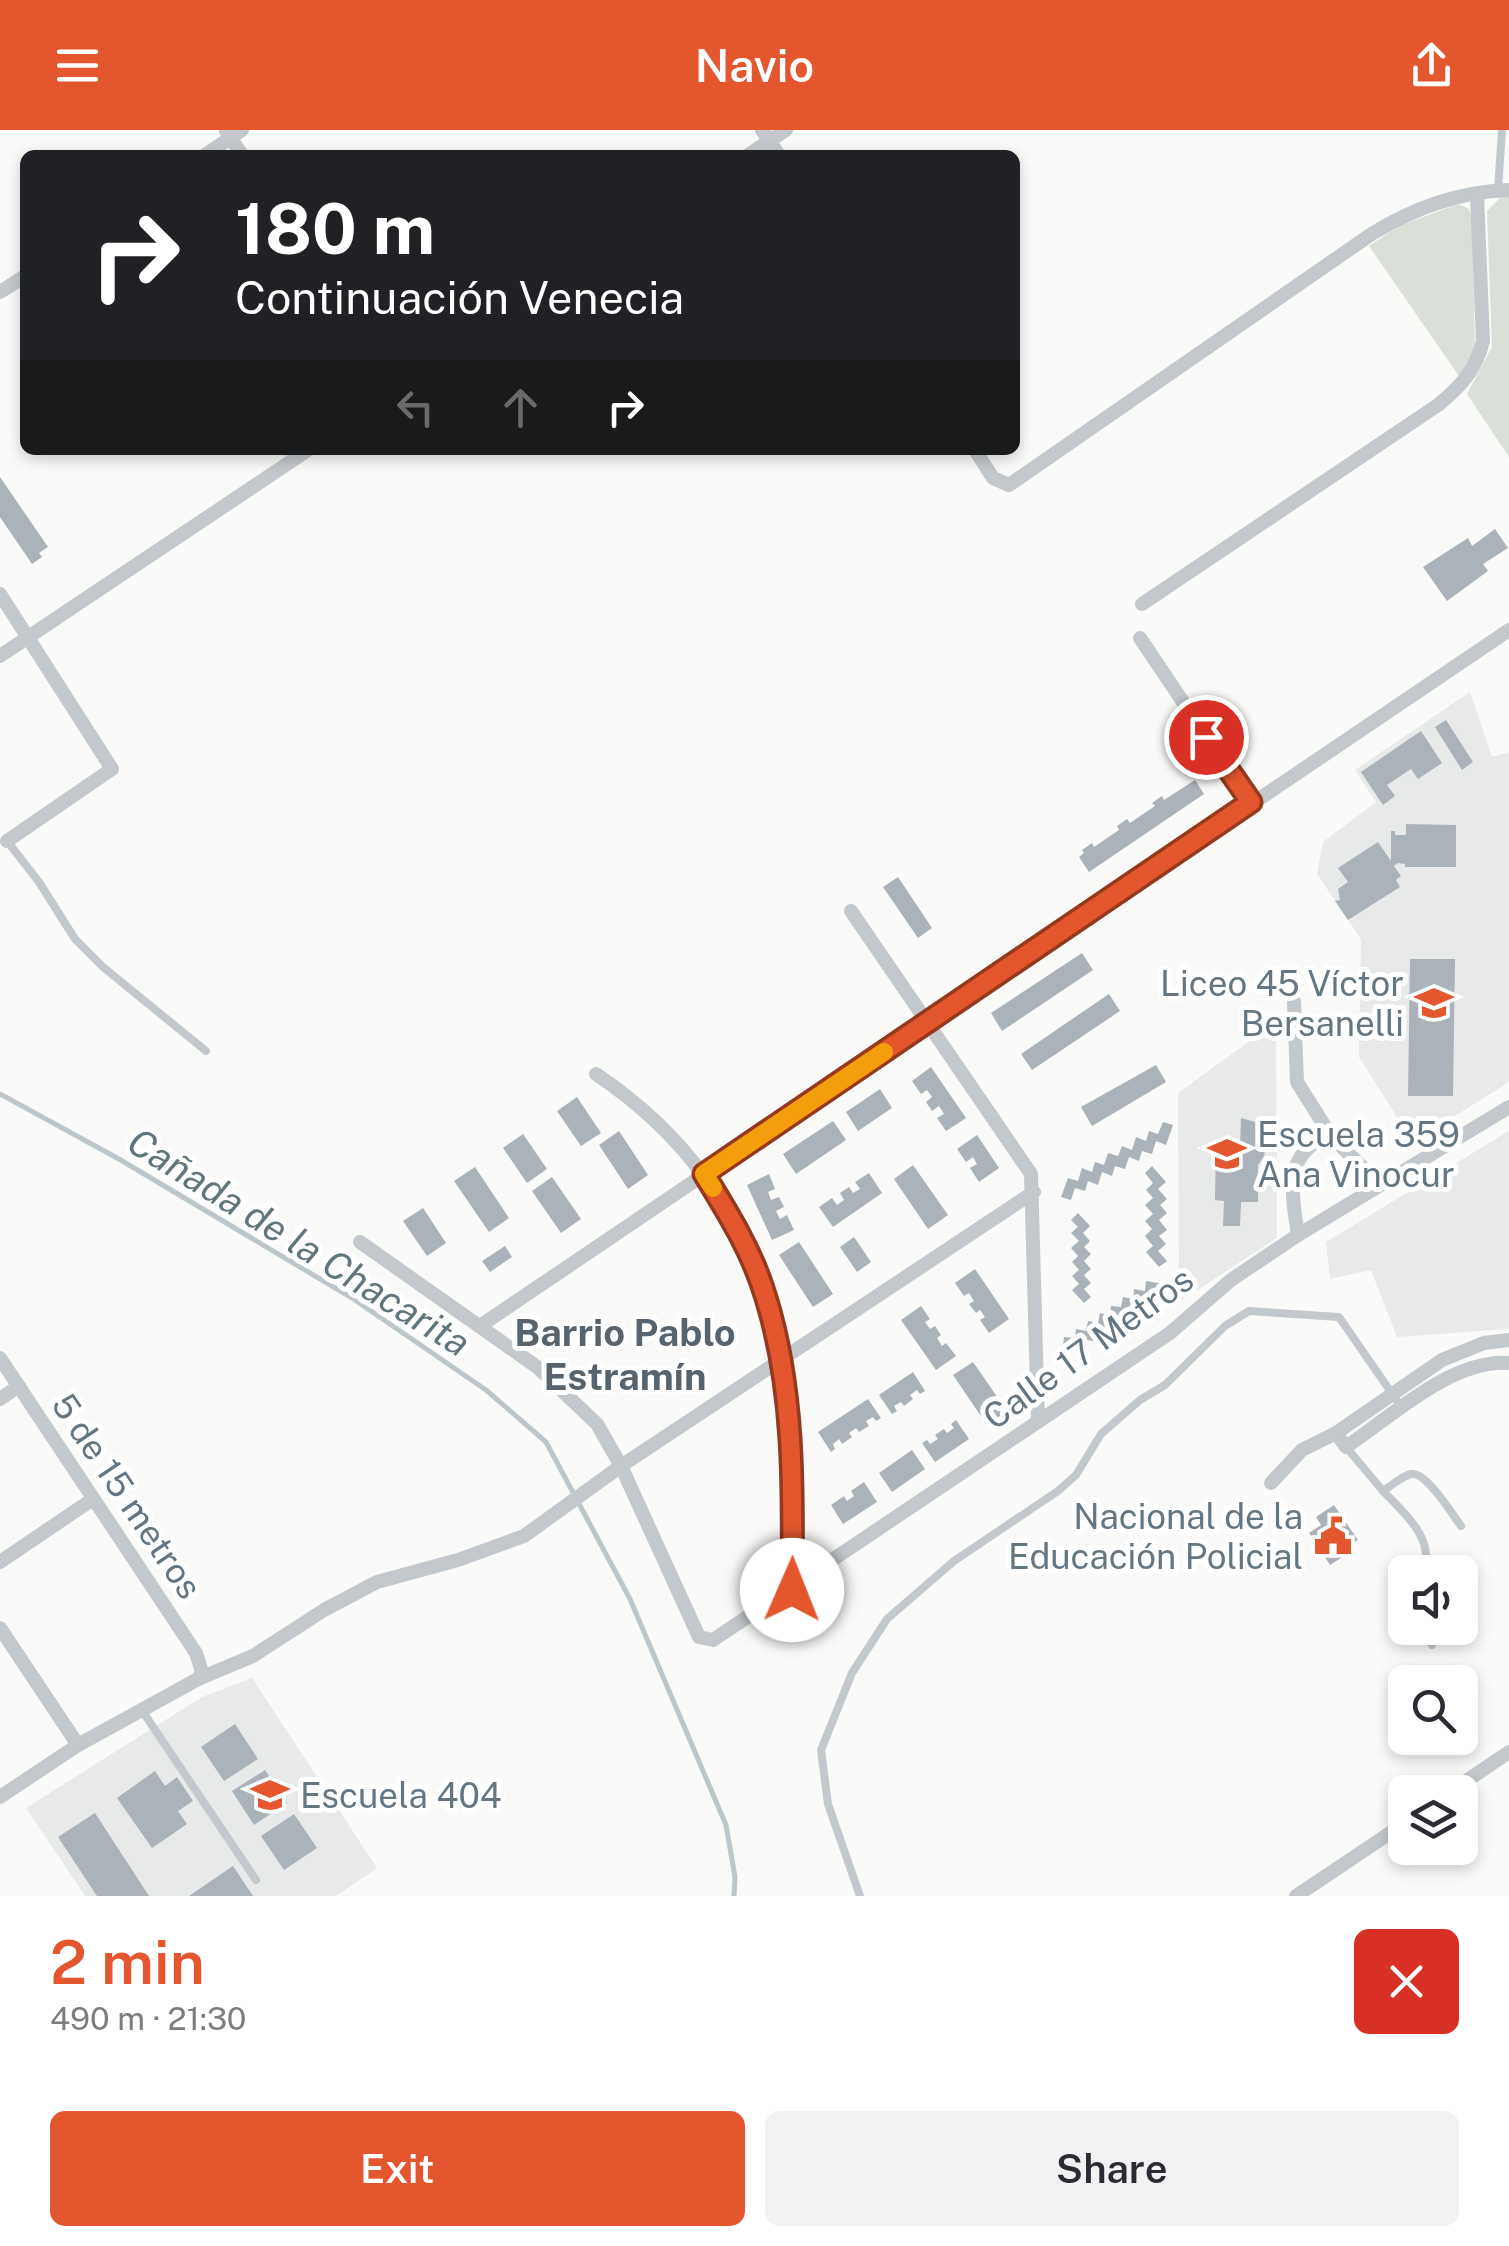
<!DOCTYPE html>
<meta charset="utf-8">
<style>
:root{--surface:#fff;--page:#f2f2f3;--text:#2b2b33;--muted:#7c7c81;--accent:#e4572e}
body{margin:0;font-family:"Public Sans",sans-serif;background:var(--page);color:var(--text);height:100vh;display:flex;flex-direction:column;font-size:38px;white-space:nowrap}
*{box-sizing:border-box;margin:0}
p{font-size:32px;color:var(--muted)}
.icon{flex:none;width:55px;height:55px;fill:none;stroke:currentColor;stroke-width:2;stroke-linecap:round;stroke-linejoin:round}
.map{position:relative;height:1766px;overflow:hidden}
.details{display:flex;flex-direction:column;background:var(--surface);flex:1}
.details>*{flex:none}
.top-card{position:absolute;left:20px;top:20px;width:1000px;height:305px;border-radius:15px;box-shadow:0 5px 15px #0003;background:#202124;color:#fff;overflow:hidden}
.buttons{position:absolute;left:1388px;top:1425px;display:grid;gap:20px}
.buttons a{display:grid;place-items:center;width:90px;height:90px;border-radius:15px;background:var(--surface);box-shadow:0 5px 15px #0003;font-size:50px}
.pin{position:absolute;display:grid;place-items:center;width:85px;height:85px;color:#fff;margin:-42px;border:5px solid #fff;border-radius:50%;box-shadow:0 2px 10px #0007}
.me{position:absolute;width:110px;margin:-55px;rotate:1deg;stroke-linejoin:round;filter:drop-shadow(0 0 8px #0008)}
.turn{display:flex;align-items:center;gap:35px;height:210px;padding:0 50px;font-size:45px}
.turn .icon{width:130px;height:130px;stroke-width:2.5}
.turn b{display:block;font-size:70px;line-height:85px}
.lanes{display:flex;align-items:center;height:95px;padding:0 50px;background:#0003;justify-content:center;gap:50px;direction:ltr}
.lanes .off{opacity:.35}
.round{display:grid;place-items:center;flex:none;width:105px;height:105px;border-radius:15px;background:var(--page)}
.headline{display:flex;align-items:center;justify-content:space-between;height:170px;padding:0 50px}
h1{font-size:60px;font-weight:600;line-height:75px;color:var(--accent)}
.cta{display:flex;gap:20px;margin-top:auto;padding:20px 50px}
.cta a{flex:1;height:115px;border-radius:15px;background:var(--accent);color:#fff;font-size:40px;font-weight:600;line-height:115px;text-align:center}
.cta a+a{background:var(--page);color:var(--text)}
header{display:flex;justify-content:space-between;align-items:center;height:130px;padding:0 50px;background:var(--accent);color:#fff;font-size:45px;font-weight:600}
.map>svg:first-child{display:block}
.built{fill:#e8e9e9}
.green{fill:#dadfd7}
.lines{fill:none;stroke-linecap:round;stroke-linejoin:round}
.stream{stroke:#bbc7cb;stroke-width:5}
.building{fill:#aab3b9}
.service{stroke:#c3c8cc;stroke-width:8}
.minor{stroke:#c3c8cc;stroke-width:14}
.route-casing{stroke:#94391e;stroke-width:25}
.route{stroke:#e4572e;stroke-width:18}
.slow{stroke:#f59e0b;stroke-width:18}
.labels{text-anchor:middle;dominant-baseline:central;stroke-width:10;stroke-linejoin:round;paint-order:stroke}
.poi-label{font-size:35px;fill:#657683;stroke:#fff;text-anchor:end}
.street-label{font-size:35px;fill:#657683;stroke:#fff}
.water-label{font-size:38px;font-style:italic;fill:#60757c;stroke:#fff}
.neighbourhood-label{font-size:38px;font-weight:bold;fill:#57646e;stroke:#fff}
</style>
<header><svg class="icon" aria-label="menu" viewBox="0 0 24 24"><path d="M4 6h16M4 12h16M4 18h16"/></svg>Navio<svg class="icon" aria-label="share" viewBox="0 0 24 24"><path d="M12 15V3M7 8l5-5 5 5M5 13v7h14v-7"/></svg></header>
<div class="map">
<svg width="1509" height="1766" viewBox="0 0 1509 1766">
<rect width="100%" height="100%" fill="#fafaf8"/>
<g class="built">
<path d="M1470,562l22,65 17,-5v330l-96,60 -54,-85 2,-118 -44,-65 6,-32 53,-40 -21,-32z"/>
<path d="M1276,892l1,216 -98,64 -1,-209z"/>
<path d="M1509,1001v198l-112,8 -26,-67 -41,9 -4,-37z"/>
<path d="M252,1548l125,190 -41,28h-251l-59,-88 176,-111z"/>
</g>
<g class="green">
<path d="M1501,67h8v260l-42,-63 25,-47 -5,-136z"/>
<path d="M1458,74l11,5 3,9 3,125 -2,12 -14,21 -90,-130 30,-20z"/>
</g>
<g class="lines">
<path class="stream" d="M0,964l119,65 233,139 134,92 60,52 84,157 96,226 9,52 -1,19"/>
</g>
<g class="building">
<path d="M0,347l48,70 -9,6 3,4 -10,7 -32,-47z"/>
<path d="M1495,399l13,19 -25,16 5,7 -41,30 -24,-34 45,-29 4,8z"/>
<path d="M1446,590l27,42 -11,8 -27,-43z"/>
<path d="M1421,601l21,32 -24,16 -7,-10 -24,16 8,11 -12,9 -22,-33z"/>
<path d="M1195,650l9,14 -115,78 -10,-15 5,-4 -2,-3 10,-7 2,4 25,-17 -2,-4 10,-7 3,4 25,-17 -3,-3 10,-7 2,4z"/>
<path d="M1406,694l50,1v42h-51v-3l-7,-1 -4,3 7,10 -5,4 4,7 -52,33 -13,-19 5,-1 -2,-11 10,-7 -10,-14 40,-26 13,19v-30h4v4h11z"/>
<path d="M898,747l34,51 -14,10 -35,-51z"/>
<path d="M1082,823l11,17 -91,61 -11,-18z"/>
<path d="M1410,829h45l-2,137h-45z"/>
<path d="M1109,864l11,17 -88,59 -11,-16z"/>
<path d="M1156,935l10,17 -74,44 -11,-19z"/>
<path d="M931,937l35,51 -20,13 -9,-13 7,-4 -5,-8 -7,5 -6,-9 6,-5 -5,-7 -6,4 -9,-13z"/>
<path d="M880,959l12,19 -34,23 -12,-19z"/>
<path d="M577,967l24,36 -20,13 -24,-35z"/>
<path d="M1241,988l18,5v14l8,1 -3,18 -6,9v37h-17l-1,24h-17l1,-25 -9,-1 1,-52h24z"/>
<path d="M833,991l13,19 -50,34 -13,-20z"/>
<path d="M1163,992l10,3 -7,20 -10,-4 -4,13 -10,-3 -3,10 -10,-4 -4,12 -10,-3 -3,10 -10,-4 -4,13 -10,-4 -3,10 -10,-3 -4,12 -10,-3 7,-19 10,3 4,-13 10,4 3,-10 9,3 4,-12 10,3 4,-10 10,4 4,-13 10,4 3,-10 9,3z"/>
<path d="M619,1001l29,44 -20,14 -29,-44z"/>
<path d="M523,1004l24,35 -20,14 -24,-35z"/>
<path d="M977,1005l22,33 -20,14 -9,-14 7,-4 -4,-7 -7,5 -9,-13z"/>
<path d="M913,1035l35,50 -20,14 -34,-50z"/>
<path d="M1152,1036l14,16 -8,7 9,10 -7,6 7,8 -8,7 8,10 -8,6 7,8 -8,7 9,10 -8,6 -13,-15 7,-6 -8,-10 7,-7 -7,-8 8,-7 -8,-9 8,-7 -7,-8 7,-7 -8,-10z"/>
<path d="M475,1037l34,51 -20,14 -35,-51z"/>
<path d="M869,1043l13,20 -49,34 -14,-20 13,-9 5,7 7,-5 -4,-7 9,-6 4,6 7,-4 -5,-7z"/>
<path d="M769,1044l6,15 -7,3 3,8 8,-3 5,10 -8,4 4,8 7,-4 7,15 -22,10 -25,-55z"/>
<path d="M552,1047l29,42 -20,14 -29,-42z"/>
<path d="M423,1078l23,35 -19,13 -24,-35z"/>
<path d="M1078,1083l12,13 -7,7 7,8 -6,6 7,7 -7,7 7,8 -7,6 7,8 -7,6 7,8 -7,6 -12,-13 7,-6 -7,-8 7,-6 -7,-8 6,-6 -7,-8 8,-7 -8,-8 7,-6 -7,-7z"/>
<path d="M854,1107l17,25 -14,10 -17,-25z"/>
<path d="M799,1112l34,52 -20,13 -34,-52z"/>
<path d="M505,1116l7,11 -22,15 -8,-11z"/>
<path d="M975,1139l34,50 -20,14 -9,-13 5,-3 -5,-7 -4,3 -7,-9 5,-3 -5,-8 -5,3 -9,-13z"/>
<path d="M1146,1151l18,3 -1,9 -10,-1 -2,9 -11,-1 -1,10 -11,-2 -1,9 -10,-1 -1,9 -11,-1 -1,9 -10,-1 -1,9 -11,-2 -1,10 -18,-3 1,-9 11,1 1,-9 10,2 2,-10 10,2 2,-10 10,2 1,-9 10,1 2,-10 10,2 1,-10 11,2z"/>
<path d="M921,1176l9,13 -5,3 5,7 5,-3 6,9 -4,3 5,8 4,-3 10,13 -20,14 -35,-50z"/>
<path d="M973,1232l34,49 -20,14 -34,-50z"/>
<path d="M913,1242l12,19 -5,3 -3,-4 -7,5 3,4 -9,7 -3,-4 -7,4 3,5 -5,3 -13,-19z"/>
<path d="M868,1269l13,19 -5,3 -3,-4 -7,4 3,5 -10,6 -3,-4 -7,5 3,4 -10,7 -3,-5 -6,5 2,5 -4,3 -13,-20z"/>
<path d="M956,1290l13,19 -34,23 -13,-19 5,-3 3,4 8,-5 -3,-4 9,-6 3,4 7,-5 -3,-4z"/>
<path d="M912,1320l13,19 -33,23 -13,-19z"/>
<path d="M864,1352l13,20 -34,22 -12,-19 13,-9 3,5 7,-5 -3,-5z"/>
<path d="M1334,1375l24,35 -18,11 4,5 -14,9 -21,-32 12,-8 -5,-8z"/>
<path d="M235,1594l23,35 -34,22 -23,-34z"/>
<path d="M265,1640l22,33 -33,22 -22,-34z"/>
<path d="M155,1641l10,15 12,-9 16,24 -15,10 9,13 -35,24 -35,-50z"/>
<path d="M95,1683l54,83h-52l-39,-59z"/>
<path d="M294,1684l23,34 -33,22 -23,-34z"/>
<path d="M233,1736l20,30h-64z"/>
</g>
<g class="lines">
<g class="service">
<path d="M1498,60l4,-60"/>
<path d="M7,711l32,41 36,57 28,28 103,84"/>
<path d="M1346,1317l37,44c8,-5 19,-15 28,-17 15,-3 41,40 50,52"/>
<path d="M1383,1361c21,22 52,47 41,81"/>
<path d="M1421,1498l11,17"/>
<path d="M141,1579l115,171"/>
<path d="M860,1766l-32,-92 -7,-54 31,-77 35,-54 67,-58 104,-70 18,-16 25,-41 39,-34 25,-15 60,-59 24,-15 90,6 63,91"/>
</g>
<g class="minor">
<path d="M762,0l17,25"/>
<path d="M226,1l16,24"/>
<path d="M205,25l37,-25"/>
<path d="M748,25l38,-25"/>
<path d="M0,162l25,-16"/>
<path d="M975,320l18,28 16,7 364,-252c44,-26 85,-41 136,-43"/>
<path d="M0,464l112,175 -105,72"/>
<path d="M1142,474l296,-199c23,-19 38,-35 45,-64l-6,-147"/>
<path d="M1140,508l111,165"/>
<path d="M0,526l308,-206"/>
<path d="M851,781l180,263 7,248"/>
<path d="M1294,872l3,80 34,54 49,49"/>
<path d="M596,944c187,126 199,309 196,515"/>
<path d="M1298,1105c-6,-40 -16,-85 33,-99"/>
<path d="M360,1112l177,125 60,57 24,42 78,171 14,3 457,-307 61,-53 67,-45 211,-128"/>
<path d="M480,1196l1029,-696"/>
<path d="M0,1228l196,295 6,19 -4,7 -120,66 -78,52"/>
<path d="M0,1269l19,-13"/>
<path d="M1336,1303l10,14c46,-31 106,-88 163,-84"/>
<path d="M1271,1353l31,-33 34,-17 106,-73 42,-17 25,-3"/>
<path d="M0,1432l93,-63"/>
<path d="M0,1498l78,117"/>
<path d="M198,1549l55,-23 71,-46 53,-28 81,-22 66,-24 97,-70 413,-274"/>
<path d="M1450,1662l59,-40"/>
<path d="M1296,1766l109,-73"/>
</g>
</g>
<g class="lines">
<g class="route-casing">
<path id="route" d="M792,1460c1,-97 3,-199 -26,-292 -13,-45 -38,-85 -62,-124l547,-372 -45,-65"/>
</g>
<use href="#route" class="route"/>
<path class="slow" d="M713,1058l-9,-14 180,-122"/>
</g>
<defs>
<g id="school-bare" transform="scale(3)"><path d="M0-5L7-2L0 1L-7-2ZM-4 1L0 2.5L4 1V4Q0 6-4 4Z" fill="#e4572e" stroke="#fff" stroke-width="2.5" paint-order="stroke"/></g>
<g id="civic-bare" transform="scale(3)"><path d="M-.6-6.5H3V-4.5H.6V-3L4-1V1h2V6H-6V1h2V-1L-.6-3ZM-1.2 2.5V6h2.4V2.5Z" fill="#e4572e" stroke="#fff" stroke-width="2.5" paint-order="stroke"/></g>
</defs>
<g fill-rule="evenodd">
<use href="#school-bare" x="1434" y="873"/>
<use href="#school-bare" x="1227" y="1024"/>
<use href="#civic-bare" x="1333" y="1406"/>
<use href="#school-bare" x="270" y="1665"/>
</g>
<g class="labels">
<g class="poi-label">
<text x="1404" y="853">Liceo 45 Víctor<tspan x="1404" dy="40">Bersanelli</tspan></text>
<text x="1257" y="1004" text-anchor="start">Escuela 359<tspan x="1257" dy="40">Ana Vinocur</tspan></text>
<text x="1303" y="1386">Nacional de la<tspan x="1303" dy="40">Educación Policial</tspan></text>
<text x="300" y="1665" text-anchor="start">Escuela 404</text>
</g>
<g class="street-label">
<text transform="translate(1088 1218) rotate(-36)">Calle 17 Metros</text>
<text transform="translate(127 1366) rotate(56)">5 de 15 metros</text>
</g>
<g class="water-label">
<text transform="translate(299 1112) rotate(32)">Cañada de la Chacarita</text>
</g>
<g class="neighbourhood-label">
<text x="625" y="1202">Barrio Pablo<tspan x="625" dy="44">Estramín</tspan></text>
</g>
</g>
</svg>
<div class="buttons">
<a><svg class="icon" aria-label="sound" viewBox="0 0 24 24"><path d="M4 9h4l5-4v14l-5-4H4zM17 9q2 3 0 6"/></svg></a>
<a><svg class="icon" aria-label="search" viewBox="0 0 24 24"><circle cx="10" cy="10" r="6"/><path d="M15 15l6 6"/></svg></a>
<a><svg class="icon" aria-label="layers" viewBox="0 0 24 24"><path d="M12 4l9 5-9 5-9-5zM3 14l9 5 9-5"/></svg></a>
</div>
<div class="pin" style="left:1206px;top:607px;background:#d93025"><svg class="icon" aria-label="arrive" viewBox="0 0 24 24"><path d="M6 21V4h12l-3 4 3 4H6"/></svg></div>
<svg class="me" style="left:792px;top:1460px" viewBox="-20 -20 40 40"><circle r="19" fill="#fff"/><path d="M0-13L10 11 0 6-10 11z" fill="#e4572e"/></svg>
<div class="top-card">
<div class="turn"><svg class="icon" aria-label="right" viewBox="0 0 24 24"><path d="M7 20v-9h11M14 6l5 5-5 5"/></svg><div><b>180 m</b>Continuación Venecia</div></div>
<div class="lanes"><svg class="icon off" aria-label="left" viewBox="0 0 24 24"><path d="M17 20v-9H6M10 6l-5 5 5 5"/></svg><svg class="icon off" aria-label="ahead" viewBox="0 0 24 24"><path d="M12 20V5M6 11l6-6 6 6"/></svg><svg class="icon" aria-label="right" viewBox="0 0 24 24"><path d="M7 20v-9h11M14 6l5 5-5 5"/></svg></div>
</div>
</div>
<section class="details">
<div class="headline"><div><h1>2 min</h1><p>490 m · 21:30</p></div><a class="round" style="background:#d93025;color:#fff"><svg class="icon" aria-label="close" viewBox="0 0 24 24"><path d="M6 6l12 12M18 6L6 18"/></svg></a></div>
<div class="cta"><a>Exit</a><a>Share</a></div>
</section>
